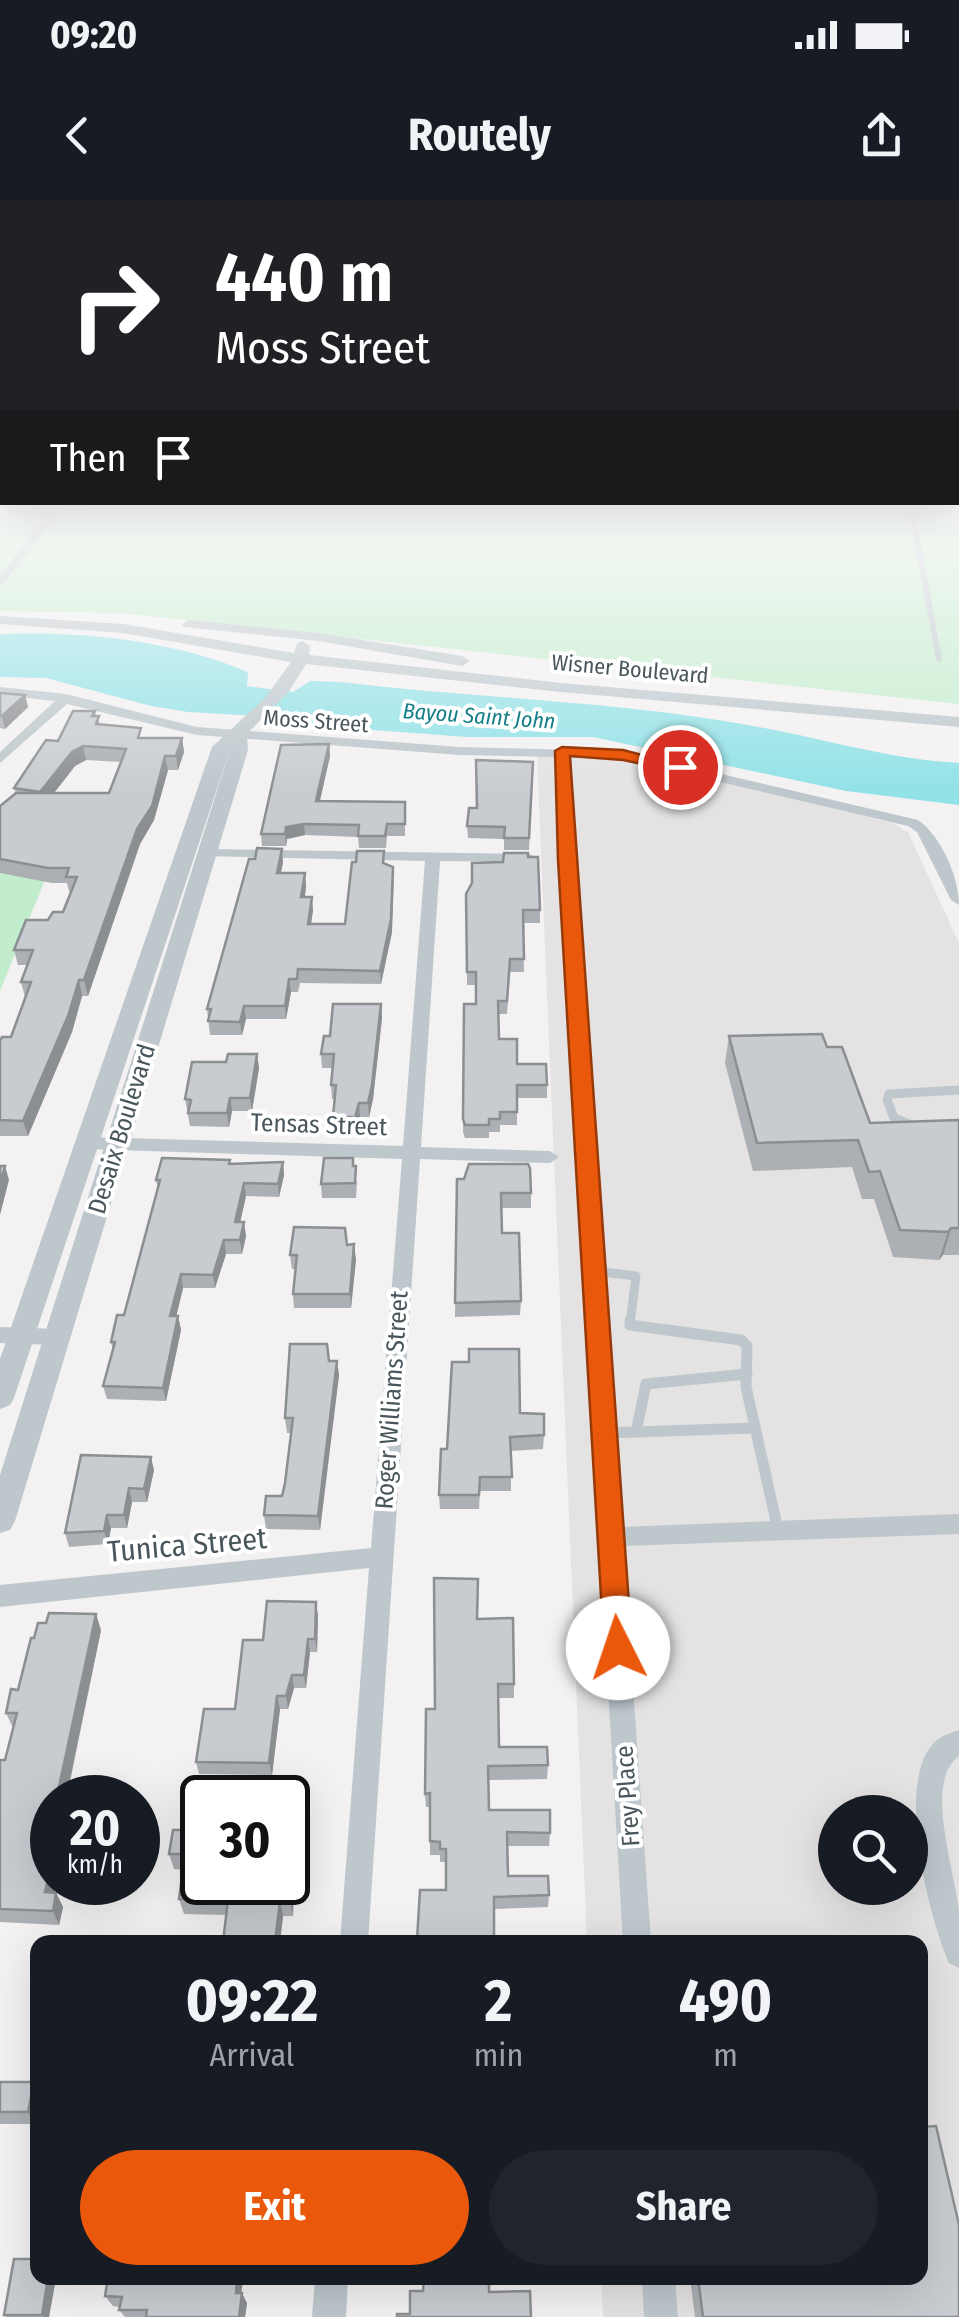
<!DOCTYPE html>
<style>
:root{--surface:#171b24;--page:#20242c;--text:#f1f3f6;--muted:#9ea1a6;--accent:#ea580c}
body{margin:0;font-family:"Fira Sans Condensed",sans-serif;background:var(--page);color:var(--text);height:100vh;display:flex;flex-direction:column;font-size:38px;white-space:nowrap}
*{box-sizing:border-box;margin:0}
p{font-size:32px;color:var(--muted)}
.icon{flex:none;width:55px;height:55px;fill:none;stroke:currentColor;stroke-width:2;stroke-linecap:round;stroke-linejoin:round}
.map{position:relative;flex:1;overflow:hidden}
.sheet{position:absolute;left:30px;top:1735px;width:898px;height:350px;display:flex;flex-direction:column;background:var(--surface);border-radius:20px;box-shadow:0 10px 40px #0002}
.sheet>*{flex:none}
.hud{position:absolute;left:0px;top:0px;width:960px;height:305px;box-shadow:0 10px 40px #0002;background:#202124;color:#fff;overflow:hidden}
.controls{position:absolute;left:818px;top:1595px;display:grid;gap:20px}
.controls a{display:grid;place-items:center;width:110px;height:110px;border-radius:50%;background:var(--surface);box-shadow:0 10px 40px #0002;font-size:50px}
.speed{position:absolute;left:30px;top:1575px;display:flex;gap:20px;font-size:50px;font-weight:700;text-align:center}
.speed>*{display:grid;place-content:center;width:130px;height:130px;border-radius:50%;background:var(--surface);box-shadow:0 10px 40px #0002;line-height:1}
.speed small{font-size:25px;font-weight:400}
.speed .limit{border:5px solid #111;border-radius:15px;background:#fff;color:#111}
.pin{position:absolute;display:grid;place-items:center;width:85px;height:85px;color:#fff;margin:-42px;border:5px solid #fff;border-radius:50%;box-shadow:0 2px 10px #0007}
.me{position:absolute;width:110px;margin:-55px;rotate:356deg;stroke-linejoin:round;filter:drop-shadow(0 0 8px #0008)}
.turn{display:flex;align-items:center;gap:35px;height:210px;padding:0 50px;font-size:45px}
.turn .icon{width:130px;height:130px;stroke-width:2.5}
.turn b{display:block;font-size:70px;line-height:85px}
.then{display:flex;align-items:center;height:95px;padding:0 50px;background:#0003;gap:20px;font-size:38px}
.eta{display:flex;justify-content:space-evenly;align-items:center;height:170px;text-align:center}
.eta b{font-size:60px;font-weight:700;line-height:70px}
.cta{display:flex;gap:20px;margin-top:auto;padding:20px 50px}
.cta a{flex:1;height:115px;border-radius:60px;background:var(--accent);color:#fff;font-size:40px;font-weight:700;line-height:115px;text-align:center}
.cta a+a{background:var(--page);color:var(--text)}
.status{display:flex;justify-content:space-between;align-items:center;height:70px;padding:0 50px;background:var(--surface);direction:ltr}
.status svg{height:28px;fill:currentColor}
header{display:flex;justify-content:space-between;align-items:center;height:130px;padding:0 50px;background:var(--surface);font-size:45px;font-weight:700}
.map>svg:first-child{display:block}
.education{fill:#e4e2e2;fill-rule:evenodd}
.green{fill:#c2edcc}
.water{fill:#92e2e7}
.lines{fill:none;stroke-linecap:round;stroke-linejoin:round}
.service-far2{stroke:#bdc7cc;stroke-width:6}
.service-far1{stroke:#bdc7cc;stroke-width:9}
.service{stroke:#bdc7cc;stroke-width:11}
.minor{fill:#bdc7cc;fill-rule:evenodd}
.tertiary{fill:#bdc7cc;fill-rule:evenodd}
.wall{fill:#acafb3;fill-rule:evenodd}
.shaded-wall{fill:#8c8f92}
.building{fill:#c8ccd0;stroke:#8c8f92;stroke-width:2.5}
.route{fill:#ea580c;stroke:#983908;stroke-width:2.5}
.labels{text-anchor:middle;dominant-baseline:central;stroke-width:8;stroke-linejoin:round;paint-order:stroke}
.far-street-label{font-size:22px;fill:#49575d;stroke:#fff}
.far-water-label{font-size:22px;font-style:italic;fill:#147f87;stroke:#fff}
.street-label{font-size:25px;fill:#49575d;stroke:#fff}
.near-street-label{font-size:30px;fill:#49575d;stroke:#fff}
</style>
<div class="status"><b>09:20</b><svg viewBox="0 0 49 12"><path d="M0 12V9h3v3zM5 12V6h3v6zM10 12V3h3v9zM15 12V0h3v12zM26 1h20v11H26zM47 4h2v5h-2z"/></svg></div>
<header><svg class="icon" aria-label="back" viewBox="0 0 24 24"><path d="M15 5l-7 7 7 7"/></svg>Routely<svg class="icon" aria-label="share" viewBox="0 0 24 24"><path d="M12 15V3M7 8l5-5 5 5M5 13v7h14v-7"/></svg></header>
<div class="map">
<svg width="959" height="2117" viewBox="0 0 959 2117">
<rect width="100%" height="100%" fill="#f3f1f1"/>
<path class="education" d="M537,556l98,5 258,62 15,9 51,111v1374h-356l-2,-39h319v-336h-333zM835,1612h75v76h-75z"/>
<g class="green">
<path d="M0,296l2,6h956l1,-6v208l-839,-91 -120,-2z"/>
<path d="M0,636l59,9 -59,146z"/>
</g>
<path class="water" d="M0,434c82,-3 172,6 248,38l-1,14 46,6 17,-11 31,1c134,16 269,19 401,42 73,12 143,35 217,39v42l-113,-14 -253,-54h-126l-174,-13 -19,-7 -86,-5 -37,-6 -105,-28 -46,-1z"/>
<g class="lines">
<g class="service-far2">
<path d="M910,302l29,157"/>
<path d="M59,308h33l9,-5"/>
</g>
<g class="service-far1">
<path d="M911,925l-17,-7 -7,-18 2,-6 70,-4"/>
<path d="M594,1071l42,5 -6,48"/>
</g>
<g class="service">
<path d="M630,1121v4l111,15 6,6 -1,41 32,143"/>
<path d="M636,1232l10,-48 101,-10"/>
<path d="M604,1233l151,-5"/>
</g>
<g class="minor">
<path d="M57,302h11l-68,85v-11z"/>
<path d="M0,487l66,7 131,33 263,20 163,4 295,69c23,16 41,57 41,85l-8,-5 -34,-68 -9,-6 -285,-67 -54,-1 4,102 48,667 338,-13v20l-336,12 28,396h-28l-64,-1082 -4,-103 -95,-2 -263,-20 -130,-31 -67,59v-11l55,-51 -55,-6z"/>
<path d="M208,649l322,5 7,4 -7,4 -90,-1 -19,286 129,4 9,6 -9,6 -130,-4 -52,783h-28l29,-374 -369,39v-22l371,-37 31,-389 -316,-10 -9,-6 9,-6 317,9 22,-285 -222,-5v-6z"/>
<path d="M0,1127l57,2 7,2 4,6 -4,6 -7,2 -57,-2z"/>
<path d="M959,1530v26c-37,26 -2,120 0,157 0,18 0,36 0,55l-10,-5c-20,-46 -53,-176 -17,-218 6,-8 18,-12 27,-15z"/>
<path d="M315,2078h33l-2,39h-34z"/>
<path d="M642,2078h33l3,39h-34z"/>
</g>
<g class="tertiary">
<path d="M0,416l123,8 171,29 3,-10 5,-2 8,5 -1,9 252,28 398,34v10l-398,-35 -255,-28 -16,26 -43,44 1,16 -233,771 -5,9 -10,3v-58l231,-728 -217,651 -4,7 -10,4v-50l212,-612 53,-49 26,-36 -168,-29 -123,-9z"/>
<path d="M189,420l129,13 144,23 8,5 -8,5 -144,-25 -134,-14 -2,-3z"/>
</g>
</g>
<g class="wall">
<path d="M0,493l25,2 3,12 -23,22 -5,-1z"/>
<path d="M95,511l1,5 5,9 42,13h39l2,14 -6,18h-10l-14,50 -14,24 -52,152h-6l-10,36 -44,104h-28v-95l11,-4 14,-40 -4,-15 6,-17h-9l-4,-15 34,-30 15,-8 8,-20 -2,-1 -2,-8h-15l-52,-10v-67l16,-13 -2,-5 44,-47zM86,560l35,2 -12,31h-55l21,-27z"/>
<path d="M329,544l1,12 -10,45 85,1v34h-18l-1,12h-27l-1,-11 -53,-2 -18,4 -1,7h-24l-1,-12z"/>
<path d="M533,562l-4,88h-25v-11l-36,-1 -1,-12z"/>
<path d="M528,657l12,53v13h-17l1,49h-14l-3,42h-8v25l18,25 30,21v13h-30v27h-17v7h-11v6h-24l-2,-6 1,-128h12v-19h-9l-1,-91 37,-32z"/>
<path d="M283,662l-2,11h24l1,13 -1,11 8,13 -2,14h34l39,-60 10,16 -2,52 -11,52 -81,-1 -2,9h-7l-5,27h-40l-4,16h-32l-3,-26z"/>
<path d="M381,804l1,14 -9,81 -4,18h-9l-4,14h-22l-1,-14 2,-18h-3l-1,-14 2,-17h-11l-1,-14 9,-18z"/>
<path d="M729,836l98,11 43,76 89,-3v135h-16l-4,5 -46,-3 -19,-58h-12l-10,-32 -99,4 -28,-108z"/>
<path d="M257,854l2,14 -7,43h-20l-3,16 -39,-1 -5,-27 41,-37z"/>
<path d="M230,960v4l53,-2 1,13 -5,22 -33,-1 -6,26 6,14 -4,18h-16l-11,34h-32l-7,28h2l3,14 -15,71 -59,-2 -4,-13 10,-35 -2,-9 13,-27 34,-126 -2,-9z"/>
<path d="M457,979l74,14v15h-29v25l19,68 -1,14 -65,2z"/>
<path d="M357,981l-1,17h-34l-1,-14z"/>
<path d="M347,1045l9,14 -5,49h-57l-1,-14 3,-25h-4l-2,-14z"/>
<path d="M329,1161h8l2,14 -19,155 -54,-1 -2,-14 18,-19 3,-13 6,-50h-4l-2,-15z"/>
<path d="M520,1213l24,22 -1,14 -32,2v40h-31l-1,18h-39l-1,-14 8,-46z"/>
<path d="M154,1270l-7,32h-15l-5,26h-16l-3,16 -39,3 -4,-14z"/>
<path d="M318,1415l-1,37h-7l-4,36h-12l-6,21h-8l-8,66 -73,-1 -3,-12 39,-53 28,-69z"/>
<path d="M478,1419l36,65v14h-16l1,49 49,18 -1,14 -58,1v30l61,23 -1,13h-42l1,30 41,19 -1,12 -54,2v33h-76l2,-52h26v-28h-6v-7h-10v-48h-4l-1,-13 10,-85z"/>
<path d="M101,1430l-32,157 -17,11 3,95h1l7,14 -4,18 -59,-3v-162h5l8,-32 -7,-15 12,-23z"/>
<path d="M173,1630l29,52 92,-12 -1,46h-10l-3,26h-57l3,-27 -42,-1 -5,-15 4,-29 -9,-1 -5,-15z"/>
<path d="M0,1882l38,6v23l-3,13h-35z"/>
<path d="M38,2078h18l-7,39h-43l-2,-2z"/>
<path d="M108,2078h134l-1,15 6,10 -2,14h-120l-6,-7 1,-3 -7,-1 -8,-10z"/>
<path d="M690,2078h230l39,39h-264z"/>
</g>
<g class="shaded-wall">
<path d="M25,495l3,12 -23,22 -3,-13z"/>
<path d="M182,538l2,14 -6,18 -2,-14z"/>
<path d="M329,544l1,12 -13,57 -1,-12z"/>
<path d="M83,546l3,14 -11,6 -32,41 -3,-15 32,-40z"/>
<path d="M165,556l3,14 -14,50 -14,24 -52,152 -4,-16 53,-151z"/>
<path d="M304,624l1,11 -18,4 -1,7 -1,-12 1,-7z"/>
<path d="M282,649l1,13 -5,24 -1,-13z"/>
<path d="M393,667l-1,65 -11,52 -1,-13z"/>
<path d="M305,673l1,13 -3,24 -2,-13z"/>
<path d="M312,697l1,13 -4,27 -1,-13z"/>
<path d="M289,779l2,13 -5,27 -1,-13z"/>
<path d="M79,780l3,16 -10,36 -44,104 -5,-15z"/>
<path d="M381,804l1,14 -9,81 -4,18 -1,-14z"/>
<path d="M244,806l2,13 -4,16 -2,-13z"/>
<path d="M257,854l2,14 -7,43 -2,-13z"/>
<path d="M230,898l2,13 -3,16 -2,-14z"/>
<path d="M359,903l1,14 -4,14 -1,-14z"/>
<path d="M283,962l1,13 -5,22 -1,-13z"/>
<path d="M5,966l4,14 -9,35v-30z"/>
<path d="M244,983l2,13 -9,40 -2,-14z"/>
<path d="M244,1022l2,14 -4,18 -2,-14z"/>
<path d="M951,1028l-8,27 -4,5 9,-28z"/>
<path d="M224,1040l2,14 -11,34 -2,-13z"/>
<path d="M354,1044l2,15 -5,49 -1,-14z"/>
<path d="M181,1074l2,14 -10,42 -3,-14z"/>
<path d="M178,1116l3,14 -15,71 -3,-13z"/>
<path d="M337,1161l2,14 -19,155 -2,-14z"/>
<path d="M151,1257l3,13 -7,32 -3,-13z"/>
<path d="M129,1288l3,14 -5,26 -3,-13z"/>
<path d="M107,1315l4,13 -3,16 -4,-13z"/>
<path d="M316,1402l2,13 -1,37 -2,-13z"/>
<path d="M96,1414l5,16 -35,168 -7,-11z"/>
<path d="M308,1439l2,13 -4,36 -2,-13z"/>
<path d="M292,1475l2,13 -6,21 -2,-13z"/>
<path d="M277,1496l3,13 -8,66 -3,-12z"/>
<path d="M291,1654l3,16 -1,46 -3,-15z"/>
<path d="M52,1661v21h5l-6,24 -6,-14z"/>
<path d="M56,1693l7,14 -4,18 -6,-14z"/>
<path d="M280,1701l3,15 -3,26h-5z"/>
<path d="M34,1882l4,6v23l-3,13 -7,-12z"/>
<path d="M48,2078h8l-7,39h-5l-2,-2z"/>
<path d="M237,2078h5l1,2 -3,23 -4,-10z"/>
<path d="M242,2093l5,10 -2,14h-6z"/>
</g>
<g class="building">
<path d="M0,493l25,2 -23,21h-2z"/>
<path d="M73,511h22l-3,5h7l-3,8 45,4 -3,10h44l-6,18h-11l-13,50 -15,23 -53,151h-5l-11,36 -45,105 -23,-1v-79l2,-4h9l20,-55h-10l12,-32h-19l12,-30h22l5,-8h10l14,-35h-11l3,-9h-21l-48,-9v-53l16,-13h93l17,-44 -43,-3 -11,6 -32,40 -26,-4 32,-48 12,1z"/>
<path d="M329,544l-13,57 89,1v22h-18l-2,12h-27l1,-11 -55,-1 -18,3 -1,7h-24l20,-89z"/>
<path d="M476,560l57,2 -4,76h-25l1,-11 -38,-1 2,-18h8z"/>
<path d="M257,648l25,1 -5,24h28l-4,24h11l-4,27h37l7,-62h4l1,-11h27l-1,12 10,4 -2,52 -11,52 -82,-2 -1,10h-8l-4,27h-41l-4,16 -32,-1 3,-12h-4l42,-150h6z"/>
<path d="M504,653h24v4h10l2,53h-17l1,49h-14l-3,42h-9l1,38h18v25h29l1,21h-30v27h-17v7h-11v6h-24l-2,-6 1,-115h12v-32h-9l-1,-78 6,-11v-20l31,-1z"/>
<path d="M333,804h48l-9,81 -4,18h-9l-4,14h-22l3,-32h-5l3,-31h-13l3,-18h6z"/>
<path d="M822,834l5,13h15l28,76 89,-3v108h-8l-3,4 -48,-2 -20,-59 -11,1 -11,-32 -101,3 -28,-107z"/>
<path d="M228,854h29l-7,44h-20l-3,15h-39l3,-13 -6,-1 7,-37h34z"/>
<path d="M162,958l68,2 -1,4 54,-2 -5,22 -34,-1 -9,39h9l-4,18h-16l-11,35 -32,-1 -11,42h8l-15,72 -60,-2 12,-44h-4l6,-27h7l36,-135h-4z"/>
<path d="M324,958h29v8h3l-1,17 -34,1z"/>
<path d="M469,964h59l2,4 1,25h-30l1,40h17l2,68 -66,2 2,-124h7z"/>
<path d="M0,966h5l-5,19z"/>
<path d="M294,1027l51,1 2,17 7,-1 -4,50h-57l4,-39h-7z"/>
<path d="M290,1144h37l2,17h8l-19,155 -54,-1 2,-19h16l3,-13 8,-65h-8z"/>
<path d="M469,1149h50l1,64 24,1v21l-34,2 2,40h-32l-1,18h-40l2,-46h6l5,-87h17z"/>
<path d="M81,1255l70,2 -7,32 -15,-1 -5,27h-17l-3,16 -39,2z"/>
<path d="M434,1378l44,1 -1,40 36,-1 1,66h-16l1,63h48l1,18 -60,1 1,44h61v23l-43,-1 1,44h40l1,19 -55,2v45h-64v-2h-13l3,-50h26v-41h-6v-7l-10,-1v-48l-5,1 1,-85h9z"/>
<path d="M267,1401l49,1 -1,37h-7l-4,36h-12l-6,21h-9l-8,67 -73,-1 8,-53h31l8,-69h20z"/>
<path d="M49,1413l47,1 -37,173 41,1 -1,5h5l-1,5h-51v63l-7,31 11,1 -3,18 -53,-2v-149h5l12,-47h-11l5,-24 7,1 13,-52h3l4,-15h8z"/>
<path d="M173,1630h29v52h86v-28h3l-1,47h-10l-5,41h-52l5,-42 -49,-1 6,-45h-16z"/>
<path d="M0,1882h34l-6,30h-28z"/>
<path d="M936,1926l23,99v92h-256l-5,-39h222v-151z"/>
<path d="M14,2059h24v19h10l-6,37h-38z"/>
<path d="M108,2078h129l-1,15h6l-3,24h-93l1,-7h-28l3,-13 -17,-1z"/>
<path d="M424,2078h65v14l41,-1 1,26h-134v-3h13v-23h13z"/>
</g>
<linearGradient id="sky" x2="0" y2="1"><stop stop-color="#85c6e8"/><stop offset="0.5" stop-color="#faf9f9"/><stop offset="1" stop-color="#faf9f9" stop-opacity="0"/></linearGradient>
<rect width="959" height="593" fill="url(#sky)"/>
<path class="route" d="M562,547l61,3 65,17 -8,5 -57,-12 -53,-4 62,892 -4,9 -10,3 -10,-3 -4,-9 -46,-788 -3,-109z"/>
<g class="labels">
<g class="far-street-label">
<text transform="translate(630 469) rotate(5)">Wisner Boulevard</text>
<text transform="translate(316 521) rotate(4)">Moss Street</text>
</g>
<g class="far-water-label">
<text transform="translate(479 516) rotate(4)">Bayou Saint John</text>
</g>
<g class="street-label">
<text transform="translate(319 925) rotate(2)">Tensas Street</text>
<text transform="translate(122 929) rotate(-73)">Desaix Boulevard</text>
<text transform="translate(392 1200) rotate(-86)">Roger Williams Street</text>
<text transform="translate(628 1596) rotate(-94)">Frey Place</text>
</g>
<g class="near-street-label">
<text transform="translate(187 1345) rotate(-5)">Tunica Street</text>
</g>
</g>
</svg>
<div class="controls">
<a><svg class="icon" aria-label="search" viewBox="0 0 24 24"><circle cx="10" cy="10" r="6"/><path d="M15 15l6 6"/></svg></a>
</div>
<div class="speed"><div>20<small>km/h</small></div><div class="limit">30</div></div>
<div class="pin" style="left:680px;top:567px;background:#d93025"><svg class="icon" aria-label="arrive" viewBox="0 0 24 24"><path d="M6 21V4h12l-3 4 3 4H6"/></svg></div>
<svg class="me" style="left:618px;top:1448px" viewBox="-20 -20 40 40"><circle r="19" fill="#fff"/><path d="M0-13L10 11 0 6-10 11z" fill="#ea580c"/></svg>
<div class="hud">
<div class="turn"><svg class="icon" aria-label="right" viewBox="0 0 24 24"><path d="M7 20v-9h11M14 6l5 5-5 5"/></svg><div><b>440 m</b>Moss Street</div></div>
<div class="then">Then<svg class="icon" aria-label="arrive" viewBox="0 0 24 24"><path d="M6 21V4h12l-3 4 3 4H6"/></svg></div>
</div>
<section class="sheet">
<div class="eta">
<div><b>09:22</b><p>Arrival</p></div>
<div><b>2</b><p>min</p></div>
<div><b>490</b><p>m</p></div>
</div>
<div class="cta"><a>Exit</a><a>Share</a></div>
</section>
</div>
